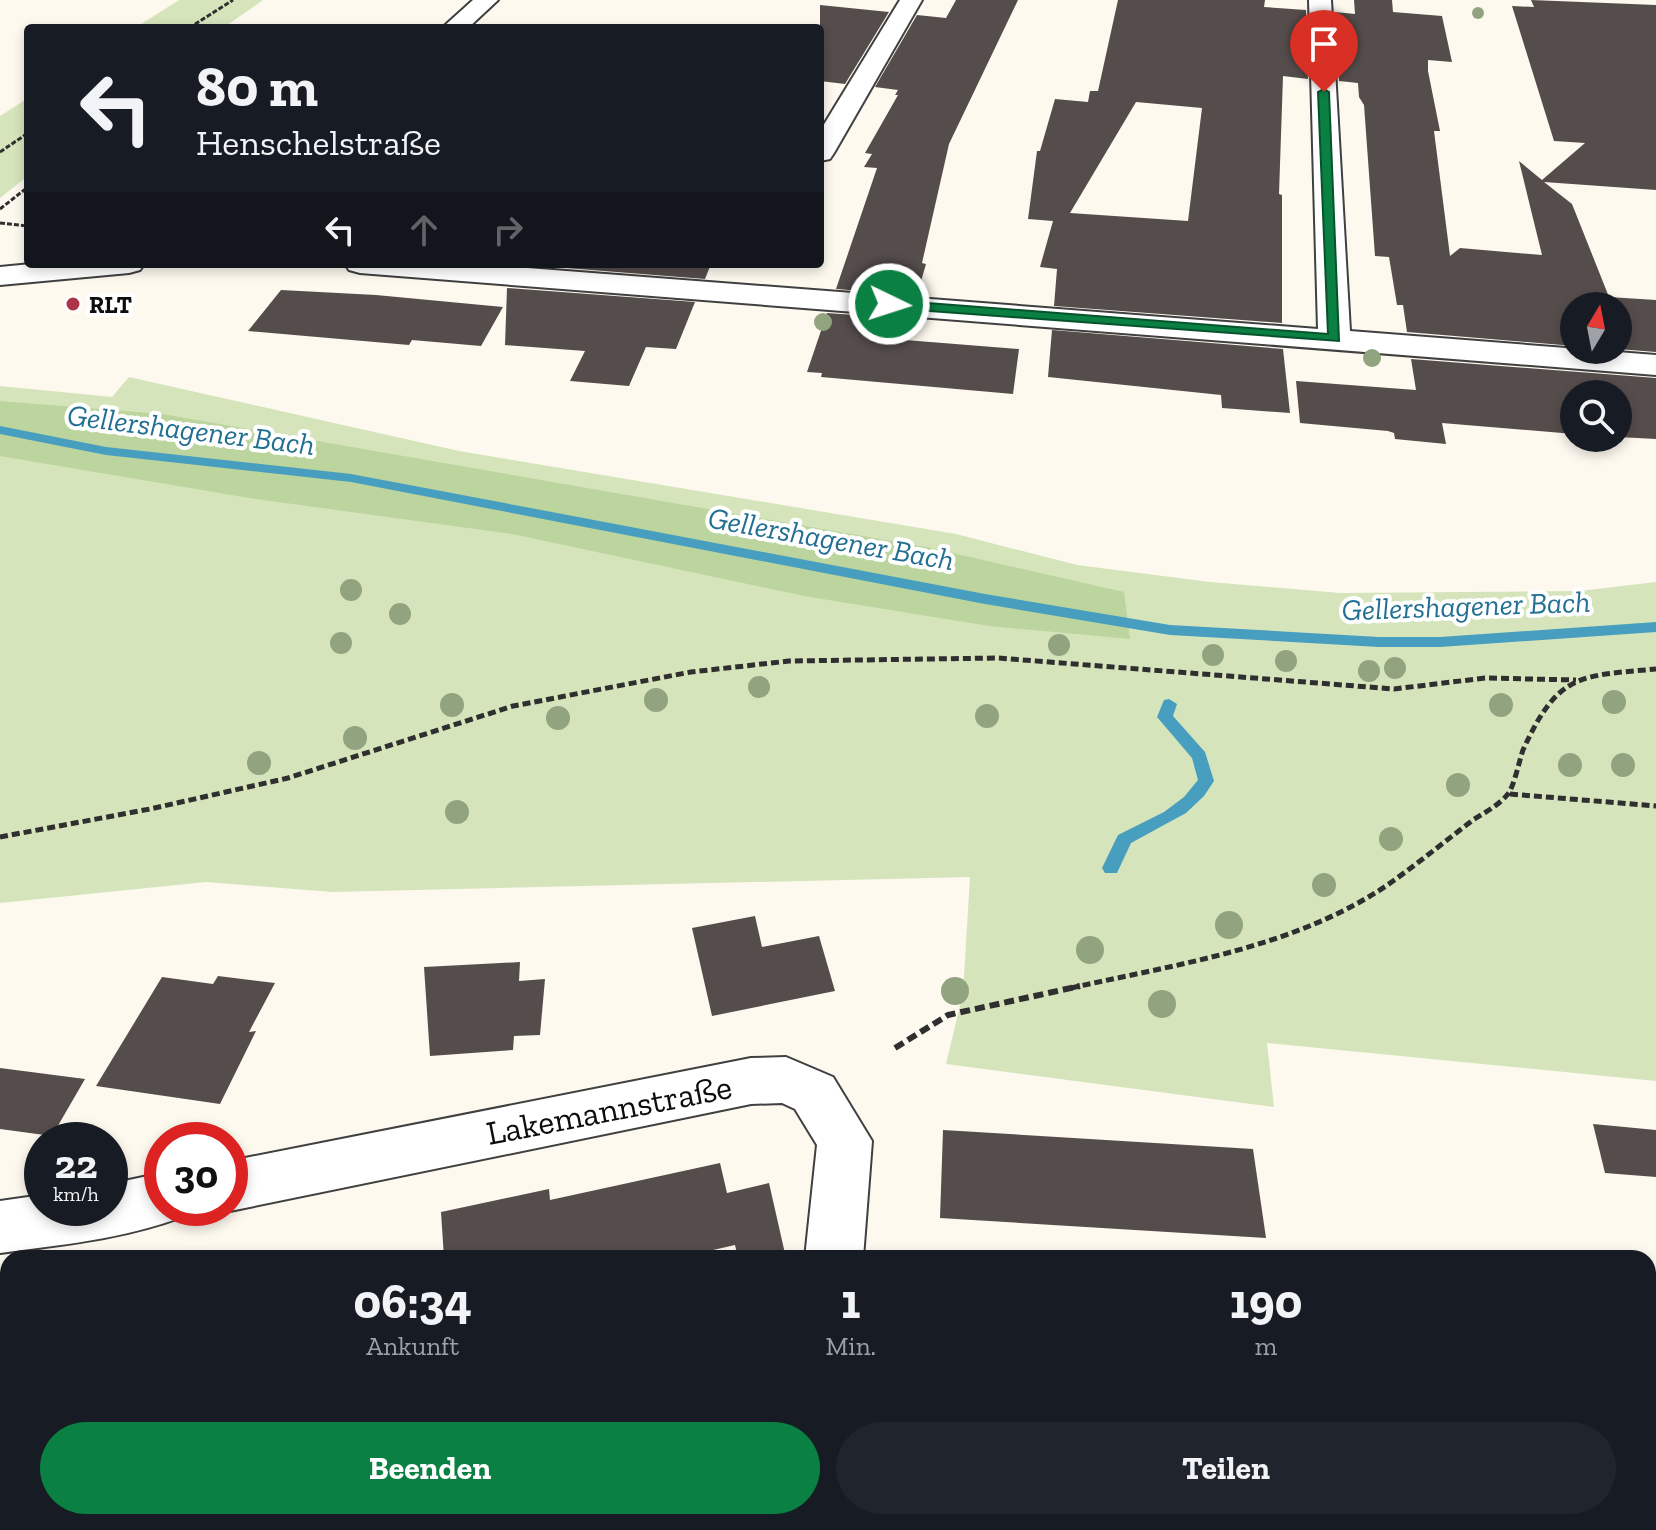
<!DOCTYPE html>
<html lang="de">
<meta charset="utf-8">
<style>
:root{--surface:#171b24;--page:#20242c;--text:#f1f3f6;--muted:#9ea1a6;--accent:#0b8043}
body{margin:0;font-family:"Zilla Slab",serif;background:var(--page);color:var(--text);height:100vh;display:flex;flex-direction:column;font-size:30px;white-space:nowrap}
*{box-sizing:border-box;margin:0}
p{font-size:26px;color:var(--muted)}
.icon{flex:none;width:44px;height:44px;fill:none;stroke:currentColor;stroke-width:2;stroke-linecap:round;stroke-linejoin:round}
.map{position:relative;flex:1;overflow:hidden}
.details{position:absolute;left:0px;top:1250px;width:1656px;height:280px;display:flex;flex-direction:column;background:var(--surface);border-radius:24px 24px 0 0;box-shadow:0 4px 12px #0003}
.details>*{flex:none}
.banner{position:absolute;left:24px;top:24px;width:800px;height:244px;border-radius:8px;box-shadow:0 4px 12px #0003;background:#171b24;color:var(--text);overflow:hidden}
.needle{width:52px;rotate:10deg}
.tools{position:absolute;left:1560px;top:292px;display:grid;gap:16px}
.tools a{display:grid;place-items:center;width:72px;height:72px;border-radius:50%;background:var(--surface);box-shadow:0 4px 12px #0003;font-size:40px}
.speed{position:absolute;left:24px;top:1122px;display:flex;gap:16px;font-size:40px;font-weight:700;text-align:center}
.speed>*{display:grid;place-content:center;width:104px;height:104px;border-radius:50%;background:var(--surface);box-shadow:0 4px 12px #0003;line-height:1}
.speed small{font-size:20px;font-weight:400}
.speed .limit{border:12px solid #d22;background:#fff;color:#111}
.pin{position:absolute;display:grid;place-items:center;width:68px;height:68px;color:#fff;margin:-82px -34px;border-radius:50% 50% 50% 0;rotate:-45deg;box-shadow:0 0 8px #0007}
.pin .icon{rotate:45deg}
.me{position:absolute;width:88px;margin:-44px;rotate:94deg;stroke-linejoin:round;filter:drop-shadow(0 0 6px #0008)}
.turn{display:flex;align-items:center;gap:28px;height:168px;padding:0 40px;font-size:36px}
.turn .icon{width:104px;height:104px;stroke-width:2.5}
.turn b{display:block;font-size:56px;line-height:68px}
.lanes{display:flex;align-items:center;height:76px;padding:0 40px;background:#0003;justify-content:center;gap:40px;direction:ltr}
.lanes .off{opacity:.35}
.eta{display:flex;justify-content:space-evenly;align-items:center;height:136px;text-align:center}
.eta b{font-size:48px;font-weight:700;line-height:56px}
.action{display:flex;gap:16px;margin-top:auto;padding:16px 40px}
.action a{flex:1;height:92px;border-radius:48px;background:var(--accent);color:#fff;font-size:32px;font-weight:700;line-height:92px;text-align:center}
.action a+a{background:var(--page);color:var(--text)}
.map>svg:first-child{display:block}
.green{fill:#d6e4bc}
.forest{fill:#bcd49d}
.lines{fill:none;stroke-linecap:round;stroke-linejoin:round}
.stream{fill:#489ebf;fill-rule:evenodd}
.building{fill:#554d4b;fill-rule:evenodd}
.minor-casing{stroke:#404040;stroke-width:4}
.path-far2{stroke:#2f2f2f;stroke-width:3;stroke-dasharray:5 2;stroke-linecap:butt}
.path-far1{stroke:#2f2f2f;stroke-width:5;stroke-dasharray:8 4;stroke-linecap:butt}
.path{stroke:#2f2f2f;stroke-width:6;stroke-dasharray:10 5;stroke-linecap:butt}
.minor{fill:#fff;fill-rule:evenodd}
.tree{fill:#91a47f}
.route{fill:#0b8043;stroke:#07532c;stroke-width:2}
.poi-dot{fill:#af3449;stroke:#fff;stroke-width:3}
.labels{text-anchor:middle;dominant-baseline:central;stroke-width:8;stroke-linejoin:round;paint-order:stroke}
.far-poi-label{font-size:24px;font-weight:bold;fill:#0d0d0d;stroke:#fff;text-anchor:start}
.water-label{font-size:30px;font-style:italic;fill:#236f92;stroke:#fff}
.near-street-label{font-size:34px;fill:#0d0d0d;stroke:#fff}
</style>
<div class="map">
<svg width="1656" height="1530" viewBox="0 0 1656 1530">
<rect width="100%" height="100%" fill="#fdf9ef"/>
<g class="green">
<path d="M179,0h84l-40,28h-88z"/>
<path d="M28,98v78l-28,22v-82z"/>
<path d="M129,377l330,74 497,83 121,31 133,17 130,11 240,-2 76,-9v499l-389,-38 7,64 -328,-43 17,-71 7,-116 -638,15 -126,-10 -206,21v-517l112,11z"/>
</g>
<path class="forest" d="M0,401l162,13 764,133 198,45 6,47 -141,-13 -185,-30 -292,-62 -263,-36 -249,-42z"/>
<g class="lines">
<g class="stream">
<path d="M0,426l106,21 245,27 634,120 185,31 209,12h61l216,-15v10l-216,15h-61l-209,-12 -185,-31 -634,-122 -245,-27 -106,-21z"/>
<path d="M1169,699l8,5 -4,12 32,36 9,29 -10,15 -18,17 -55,30 -14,30h-12l-3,-5 16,-33 46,-23 20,-15 14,-17 -6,-22 -35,-41 7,-17z"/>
</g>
</g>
<g class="building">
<path d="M956,0h62l-69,144 -27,119 4,1 -9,31 -81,-6 41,-121 -13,-1 8,-13 -7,-1 33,-58h-3l3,-5 -23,-3 42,-72 29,3z"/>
<path d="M1118,0h147l-1,7 42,3 2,69 -25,-3 -4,118 3,1v128l-228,-17 3,-37 -17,-2 13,-46 -25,-2 9,-68h3l15,-52 33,3 2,-11h8zM1136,102l66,6 -14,113 -118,-8z"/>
<path d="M1354,0h38l1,12 49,4 10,46 -24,-2v11l12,60h-6l16,125 10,-8 82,7 -23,-94 23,19 43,-37 -31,-2 -42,-135 22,1 -3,-7 125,5v185l-112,-8 28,22 37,93 47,3v52l-38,-3v-43h-44v40l-167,-14 -4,-27h-6l-8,-48 -14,-1 -11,-151 -5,-8 -1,-14 -19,-2 -4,-69 20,2z"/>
<path d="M820,5l69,7 -44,72 -25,-3z"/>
<path d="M516,264h195l-6,15z"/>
<path d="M507,288l188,14 -19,47 -30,-2 -17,39 -59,-5 15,-30 -80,-6z"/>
<path d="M281,290l95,5 127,12 -22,39 -69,-6 -3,5 -161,-14z"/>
<path d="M827,313l83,6 -5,21 114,9 -6,45 -192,-17 1,-4 -15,-1z"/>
<path d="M1052,330l231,19 7,64 -68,-5 -1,-13 -173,-18z"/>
<path d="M1411,359l245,19v61l-38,-2v-43h-44v40l-132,-11 4,21 -51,-5 -1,-6 -6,-2 -88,-8 -4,-42 120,9z"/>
<path d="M755,916l7,31 57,-11 16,55 -123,25 -20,-88z"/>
<path d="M520,962l-1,19 26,-2 -5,56 -26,1 -1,14 -83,6 -6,-89z"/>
<path d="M218,976l57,7 -26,49 7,-1 -36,73 -124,-18 66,-109 51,7z"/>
<path d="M0,1068l85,11 -33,57 -52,-7z"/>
<path d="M1593,1124l63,6v47l-51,-4z"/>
<path d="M943,1130l310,19 13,89 -326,-20z"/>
<path d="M720,1163l7,30 42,-10 17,75h-48l-3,-13 -57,13h-234l-3,-46 108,-23 1,11z"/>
</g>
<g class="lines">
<g class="minor-casing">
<g id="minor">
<path d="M473,0h25l-30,28h-26z"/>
<path d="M900,0h22l-88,153 -4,6 -10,2v-30z"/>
<path d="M1309,0h22l19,331 306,24v20l-1296,-102 -11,-3 -4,-6h132l841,65z"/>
<path d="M31,264h113l-4,6 -11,3 -129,12v-18z"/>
<path d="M786,1057l47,20 39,64 -9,117h-58l12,-113 -22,-36 -13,-6 -31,1 -521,107 -9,-3h9v-47l521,-103z"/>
<path d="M162,1173v35h24l-4,9c-58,22 -122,28 -182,36v-52l42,-6v13h68v-24z"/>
<path d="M775,1522h64v8h-66z"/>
</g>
</g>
<g class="path-far2">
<path d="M189,28l44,-28"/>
<path d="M0,152l28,-19"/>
<path d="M0,209l28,-22"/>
<path d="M0,223l27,3"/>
</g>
<g class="path-far1">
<path d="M1510,794l146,12"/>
<path d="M0,837l150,-28 138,-31 225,-72 178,-34 98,-11 209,-3 396,31 91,-11 91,2"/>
<path d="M1071,988c107,-24 222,-40 315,-102 30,-21 58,-44 87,-66 11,-7 26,-15 34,-25 7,-7 12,-34 16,-45 35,-77 56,-74 133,-81"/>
</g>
<path class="path" d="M895,1048l53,-33 132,-29"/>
<use href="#minor" class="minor"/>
</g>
<g class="tree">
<circle cx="1478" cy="13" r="6"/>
<circle cx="823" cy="322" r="9"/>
<circle cx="1372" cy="358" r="9"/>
<circle cx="351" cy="590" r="11"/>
<circle cx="400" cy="614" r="11"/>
<circle cx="341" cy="643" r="11"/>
<circle cx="1059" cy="645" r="11"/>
<circle cx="1213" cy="655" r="11"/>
<circle cx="1286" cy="661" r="11"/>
<circle cx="1395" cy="668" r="11"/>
<circle cx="1369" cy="671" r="11"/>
<circle cx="759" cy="687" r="11"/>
<circle cx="656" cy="700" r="12"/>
<circle cx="1614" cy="702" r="12"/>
<circle cx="452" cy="705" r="12"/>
<circle cx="1501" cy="705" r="12"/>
<circle cx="987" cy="716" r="12"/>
<circle cx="558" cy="718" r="12"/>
<circle cx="355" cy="738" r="12"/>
<circle cx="259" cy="763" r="12"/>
<circle cx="1570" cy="765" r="12"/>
<circle cx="1623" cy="765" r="12"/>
<circle cx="1458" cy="785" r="12"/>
<circle cx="457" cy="812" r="12"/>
<circle cx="1391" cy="839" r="12"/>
<circle cx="1324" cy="885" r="12"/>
<circle cx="1229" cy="925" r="14"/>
<circle cx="1090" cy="950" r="14"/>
<circle cx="955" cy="991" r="14"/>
<circle cx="1162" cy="1004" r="14"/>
</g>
<path class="route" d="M1324,89l5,3 10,249 -450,-33 -6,-4 6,-4 439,34 -10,-242z"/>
<circle class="poi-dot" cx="73" cy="304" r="8"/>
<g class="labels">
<g class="far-poi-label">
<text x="89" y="304">RLT</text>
</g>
<g class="water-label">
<text transform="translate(191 430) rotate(7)">Gellershagener Bach</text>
<text transform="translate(831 539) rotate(10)">Gellershagener Bach</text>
<text transform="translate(1466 606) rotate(-2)">Gellershagener Bach</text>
</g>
<g class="near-street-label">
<text transform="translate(609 1110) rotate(-11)">Lakemannstraße</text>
</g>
</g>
</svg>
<div class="tools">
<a><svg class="needle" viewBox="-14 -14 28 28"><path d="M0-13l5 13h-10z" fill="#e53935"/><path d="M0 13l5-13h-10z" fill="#9ea1a6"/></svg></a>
<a><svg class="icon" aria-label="search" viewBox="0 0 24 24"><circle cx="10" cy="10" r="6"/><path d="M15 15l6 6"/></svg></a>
</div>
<div class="speed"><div>22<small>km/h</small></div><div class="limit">30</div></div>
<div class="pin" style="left:1324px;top:92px;background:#d93025"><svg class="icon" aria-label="arrive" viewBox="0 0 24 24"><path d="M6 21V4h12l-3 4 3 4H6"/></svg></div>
<svg class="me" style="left:889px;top:304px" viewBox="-20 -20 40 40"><circle r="17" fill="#0b8043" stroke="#fff" stroke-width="3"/><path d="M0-11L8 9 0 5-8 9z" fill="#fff"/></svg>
<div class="banner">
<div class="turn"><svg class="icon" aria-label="left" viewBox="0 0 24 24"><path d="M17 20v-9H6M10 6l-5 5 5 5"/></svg><div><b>80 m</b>Henschelstraße</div></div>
<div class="lanes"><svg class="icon" aria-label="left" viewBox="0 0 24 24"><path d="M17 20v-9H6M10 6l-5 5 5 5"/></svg><svg class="icon off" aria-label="ahead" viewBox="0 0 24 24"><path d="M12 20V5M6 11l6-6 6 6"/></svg><svg class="icon off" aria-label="right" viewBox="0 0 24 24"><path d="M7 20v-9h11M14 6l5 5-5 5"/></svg></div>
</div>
<section class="details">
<div class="eta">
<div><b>06:34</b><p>Ankunft</p></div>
<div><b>1</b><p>Min.</p></div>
<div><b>190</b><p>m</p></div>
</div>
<div class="action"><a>Beenden</a><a>Teilen</a></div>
</section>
</div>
